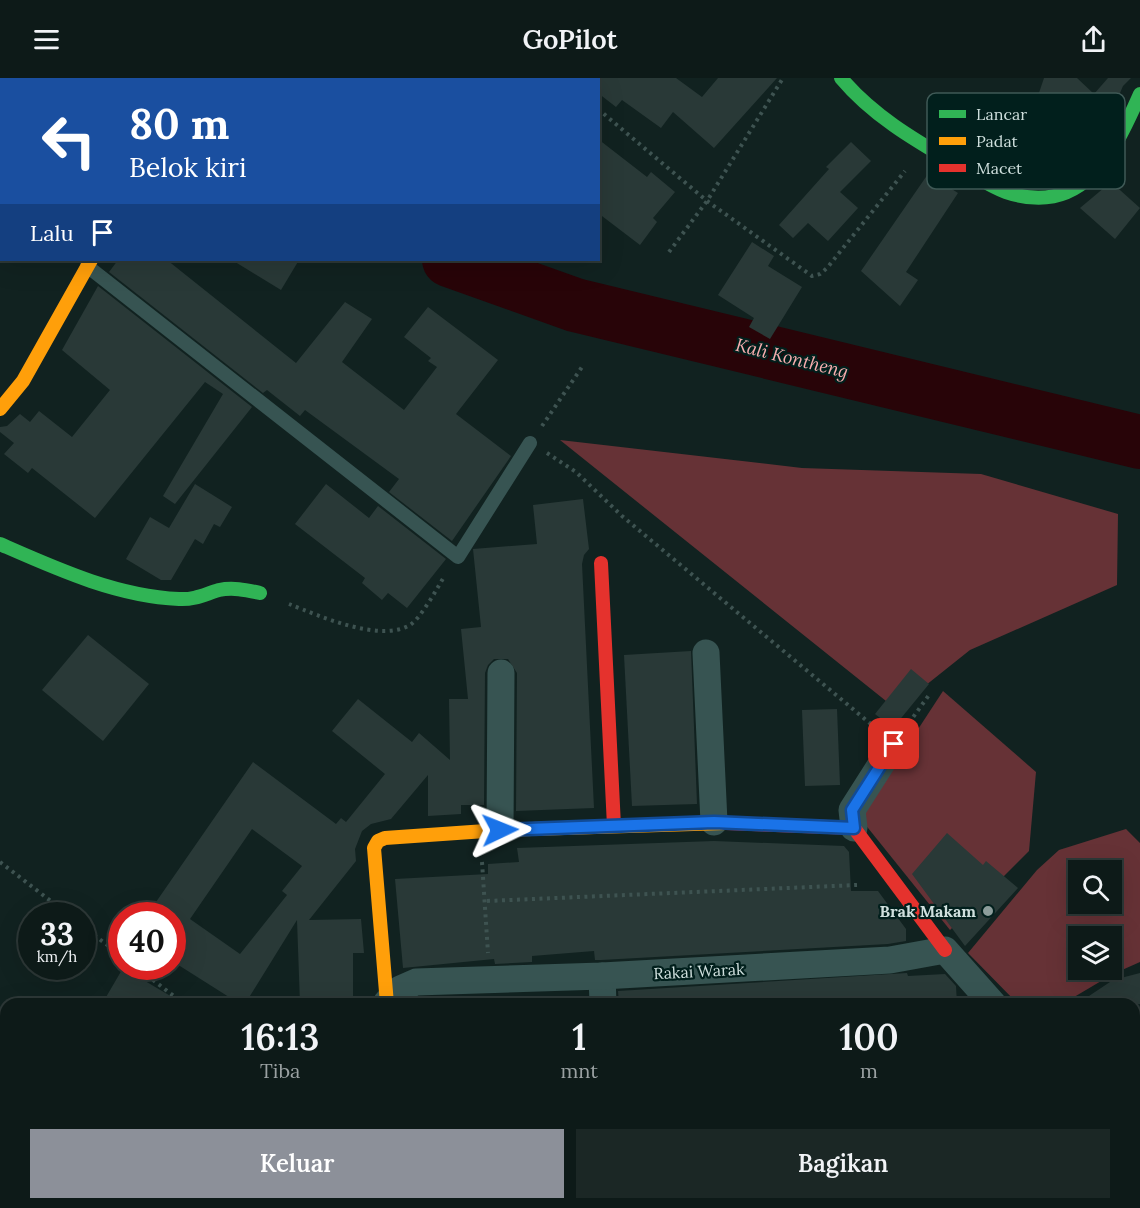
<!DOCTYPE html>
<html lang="id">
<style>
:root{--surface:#0d1a18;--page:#1b2725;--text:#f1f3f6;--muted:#9aa1a2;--line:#2d3837;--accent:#8c9099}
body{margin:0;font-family:Lora,serif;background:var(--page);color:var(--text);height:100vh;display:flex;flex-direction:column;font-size:22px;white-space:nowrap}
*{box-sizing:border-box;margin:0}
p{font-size:20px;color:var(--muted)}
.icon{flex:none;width:33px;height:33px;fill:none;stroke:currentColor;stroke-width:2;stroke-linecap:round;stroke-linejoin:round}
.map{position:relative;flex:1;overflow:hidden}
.details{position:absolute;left:0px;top:920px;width:1140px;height:212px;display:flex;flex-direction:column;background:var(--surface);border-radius:18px 18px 0 0;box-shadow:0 6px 24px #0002,0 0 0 2px var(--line)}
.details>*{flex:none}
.banner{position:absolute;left:0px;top:0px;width:600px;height:183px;box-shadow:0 6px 24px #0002,0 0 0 2px var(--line);background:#1a4fa0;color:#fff;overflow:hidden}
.fabs{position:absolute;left:1068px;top:782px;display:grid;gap:12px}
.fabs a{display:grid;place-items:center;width:54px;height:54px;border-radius:0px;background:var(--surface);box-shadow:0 6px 24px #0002,0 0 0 2px var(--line);font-size:30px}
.speed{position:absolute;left:18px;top:824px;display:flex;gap:12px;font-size:30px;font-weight:700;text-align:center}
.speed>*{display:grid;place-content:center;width:78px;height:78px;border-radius:50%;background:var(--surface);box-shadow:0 6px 24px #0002,0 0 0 2px var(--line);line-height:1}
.speed small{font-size:15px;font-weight:400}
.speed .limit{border:9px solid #d22;background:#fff;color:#111}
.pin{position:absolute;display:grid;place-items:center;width:51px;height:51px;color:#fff;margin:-26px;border-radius:12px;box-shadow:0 3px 9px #0006}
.me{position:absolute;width:66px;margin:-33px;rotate:88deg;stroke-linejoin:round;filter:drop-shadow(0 0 4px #0008)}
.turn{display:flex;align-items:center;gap:21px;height:126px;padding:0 30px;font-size:27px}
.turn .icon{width:78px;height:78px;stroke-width:2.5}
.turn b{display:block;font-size:42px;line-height:51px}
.then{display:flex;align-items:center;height:57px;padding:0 30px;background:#0003;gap:12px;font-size:22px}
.eta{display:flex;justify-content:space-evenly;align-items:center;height:102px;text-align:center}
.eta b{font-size:36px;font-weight:600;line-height:42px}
.primary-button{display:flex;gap:12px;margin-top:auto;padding:12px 30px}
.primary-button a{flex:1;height:69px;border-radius:0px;background:var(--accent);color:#fff;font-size:24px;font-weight:600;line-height:69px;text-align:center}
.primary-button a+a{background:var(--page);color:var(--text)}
header{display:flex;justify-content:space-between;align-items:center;height:78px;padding:0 30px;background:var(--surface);font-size:27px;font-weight:600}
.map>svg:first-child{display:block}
.green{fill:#663236;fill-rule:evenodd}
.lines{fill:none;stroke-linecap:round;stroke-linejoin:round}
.river{stroke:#280408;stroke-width:54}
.building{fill:#293937;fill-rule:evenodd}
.path{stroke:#3e5351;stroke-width:4;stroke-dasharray:3 4.5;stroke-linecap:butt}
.lane{stroke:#375452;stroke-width:14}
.street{stroke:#375452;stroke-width:27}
.fast{stroke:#30b455;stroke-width:14}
.slow{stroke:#ff9f0a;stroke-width:14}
.jam{stroke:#e5322d;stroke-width:14}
.route-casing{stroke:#114b97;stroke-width:15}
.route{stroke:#1a73e8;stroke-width:10}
.poi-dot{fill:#8c9d9b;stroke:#011f1c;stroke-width:2}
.labels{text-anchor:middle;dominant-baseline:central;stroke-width:4.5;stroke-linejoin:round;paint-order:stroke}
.poi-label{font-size:16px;font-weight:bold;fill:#cfdfdd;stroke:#011f1c;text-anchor:end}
.street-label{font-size:16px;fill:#cfdfdd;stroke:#011f1c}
.water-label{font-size:18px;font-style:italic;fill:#f8aeaf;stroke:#011f1c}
.key{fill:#011f1c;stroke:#3f5956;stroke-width:1.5}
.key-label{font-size:16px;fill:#cfdfdd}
</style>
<header><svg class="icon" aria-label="menu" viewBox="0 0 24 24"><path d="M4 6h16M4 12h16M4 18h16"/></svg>GoPilot<svg class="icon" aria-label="share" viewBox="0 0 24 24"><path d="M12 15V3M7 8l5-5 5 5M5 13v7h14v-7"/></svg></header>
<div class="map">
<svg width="1140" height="1130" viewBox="0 0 1140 1130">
<rect width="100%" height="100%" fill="#112220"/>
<g class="green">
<path d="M560,362l242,28 179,6 137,40 -1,71 -147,65 -74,59z"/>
<path d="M943,613l93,81 -7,79 -79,79 -90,-112z"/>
<path d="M1126,751l14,14v119l-27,12 -49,29h-47l-49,-50 69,-83 22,-20zM1078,792h34v33h-34zM1078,858h34v33h-34z"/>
</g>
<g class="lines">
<g class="river">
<path d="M0,23l2,1"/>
<path d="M449,182l126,45 565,137"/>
</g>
</g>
<g class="building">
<path d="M581,0h95l26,19 16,-19h59l-63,70 -41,-36 -12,16 -39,-28 -6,7 -18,-14v-13z"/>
<path d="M1044,0h33l17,16 14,-16h23l-8,8 -9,21 -14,16 4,3 -1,3 -25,34 -13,11 -15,6h-17l-10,-3 -10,-7z"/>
<path d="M598,61l49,38 4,-5 24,20 -22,26 4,4 -17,23 -42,-32z"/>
<path d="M851,64l20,19 -31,31 18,16 -30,33 -20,-18 -15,15 -14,-13 50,-56 -3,-2z"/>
<path d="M928,96l30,19 -52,79 12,8 -18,26 -39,-35z"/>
<path d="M1111,104l29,26 -25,31 -35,-31z"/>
<path d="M752,164l22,14 -6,10 34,21 -32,52 -21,-12 5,-9 -36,-23z"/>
<path d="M118,182h49l129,103 49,-61 27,17 -30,43 62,48 33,-43 -9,-6 3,-3 -27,-21 24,-30 70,53 -42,54 55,42 -59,85 -63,-49 10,-13 -94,-69 -5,6 -33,-26 -4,3 -154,-121z"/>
<path d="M232,182h67l-18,30z"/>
<path d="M98,208l154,121 -77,97 -12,-8 60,-102 -18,-12 -110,136 -63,-50 -4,5 -24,-19 10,-11 -14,-11v-5l7,-1 13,-12 10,8 9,-11 33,26 38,-47 -48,-40z"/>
<path d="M195,406l37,23 -12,20 -6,-3 -11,20 -8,-5 -24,41h-10l-35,-21 24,-42 19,11z"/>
<path d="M326,406l43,34 9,-12 68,53 -39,49 -19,-15 -6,7 -20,-17 3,-5 -70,-54z"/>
<path d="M583,421l6,50 -5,6 -2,9 12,244 -78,3 1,-138 -9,-14h-14l-6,6 -3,8 -1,132h-23v9l-33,2v-41l-37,44 -20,5 -9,7 -7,18 1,12 -47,59 52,-1 3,34h-11v51h-53l-3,-84 -52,84h-5l-68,-43v-46h-25l106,-153 83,62 5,-6 5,4 39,-48 -53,-43 26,-32 54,43 7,-9 31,27 -1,-61h19l-7,-70 20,-2 -8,-78 64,-5 -4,-39zM252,751l50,37 -20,25 5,4 -47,59 -50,-35z"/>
<path d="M88,557l61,49 -46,57 -61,-51z"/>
<path d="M691,573l6,153 -65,2 -8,-151z"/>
<path d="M911,591l18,15 -36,44 -18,-14z"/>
<path d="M837,631l3,76 -35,1 -3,-76z"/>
<path d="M947,755l36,32 3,-4 32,27 -53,58 -53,-72z"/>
<path d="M714,763l130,5 5,6 2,39h27l28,38v12l-18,3 -287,16h-6l-1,-9 -62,5v6l-37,2 -1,-5 -91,9 -8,-89 93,-5v-10l31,-2 -2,-14z"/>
<path d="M123,890l61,36h-82z"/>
<path d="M907,895l1,3 37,-2 11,12 1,18h-338l-1,-13z"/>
<path d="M1140,895v31h-63l36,-24z"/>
</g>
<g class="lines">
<g class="path">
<path d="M562,0l2,2"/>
<path d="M598,31l109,92 105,75 8,-2 7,-6 78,-97"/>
<path d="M669,174l38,-51 76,-123"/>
<path d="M542,348l42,-62"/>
<path d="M547,375l29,19 46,44 250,209"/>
<path d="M289,526c31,12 90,39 121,21 11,-7 28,-38 35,-50"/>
<path d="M909,645l20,-28"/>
<path d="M0,784l69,53"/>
<path d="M482,784l6,91"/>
<path d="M487,823l370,-16"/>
<path d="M82,848l40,30"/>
<path d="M135,888l49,38"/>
<path d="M1134,1100l6,1"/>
<path d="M1056,1130l3,-5"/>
</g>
<g class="lane">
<path d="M189,2l1,-2"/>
<path d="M87,188l371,291 72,-114"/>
</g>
<g class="street">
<path d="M706,575l8,169"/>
<path d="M854,750l-2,-18 42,-66"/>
<path d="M500,752l1,-157"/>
<path d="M602,898l1,28"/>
<path d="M387,924l13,-13 16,-7 186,-6 288,-16 55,-10 48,54"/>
<path d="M1134,966l6,-9"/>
<path d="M1134,1028l6,4"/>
<path d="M383,1125v5"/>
<path d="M609,1125v5"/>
<path d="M999,1125v5"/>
<path d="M120,1130l4,-5"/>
</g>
<g class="fast">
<path d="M841,0c31,37 72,61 113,85 17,10 34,23 52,29 77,26 108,-39 134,-98"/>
<path d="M0,466c57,25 116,52 179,55 16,1 26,-5 40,-9 14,-3 27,0 41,3"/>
</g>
<g class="slow">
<path d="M0,331l23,-28 68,-121"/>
<path d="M387,926l-13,-156 4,-7 7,-3 115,-8 226,-7"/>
</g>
<g class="jam">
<path d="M601,485l13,263"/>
<path d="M726,745l128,5 91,122"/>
</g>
</g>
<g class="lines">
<g class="route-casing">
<path id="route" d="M500,752l214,-8 140,6 -2,-18 42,-66"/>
</g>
<use href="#route" class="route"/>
</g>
<circle class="poi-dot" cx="988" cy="833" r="6"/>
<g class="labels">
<g class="poi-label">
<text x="976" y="833">Brak Makam</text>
</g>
<g class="street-label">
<text transform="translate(699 893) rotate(-3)">Rakai Warak</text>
</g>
<g class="water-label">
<text transform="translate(792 280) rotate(14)">Kali Kontheng</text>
</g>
</g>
<rect x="927" y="15" width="198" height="96" rx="9" class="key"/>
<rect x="939" y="32" width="27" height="8" fill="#30b455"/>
<rect x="939" y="59" width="27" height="8" fill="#ff9f0a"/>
<rect x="939" y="86" width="27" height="8" fill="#e5322d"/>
<g class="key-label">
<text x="976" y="42">Lancar</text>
<text x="976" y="69">Padat</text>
<text x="976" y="96">Macet</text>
</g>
</svg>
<div class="fabs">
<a><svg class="icon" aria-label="search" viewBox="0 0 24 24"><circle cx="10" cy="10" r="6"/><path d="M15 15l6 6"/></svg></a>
<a><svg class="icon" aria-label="layers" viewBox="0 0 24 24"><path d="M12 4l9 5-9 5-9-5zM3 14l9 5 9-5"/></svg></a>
</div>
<div class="speed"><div>33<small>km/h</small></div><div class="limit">40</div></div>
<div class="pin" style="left:894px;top:666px;background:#d93025"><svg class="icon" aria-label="arrive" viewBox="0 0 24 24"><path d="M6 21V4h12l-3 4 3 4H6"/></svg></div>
<svg class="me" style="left:500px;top:752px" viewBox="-20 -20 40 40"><path d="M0-17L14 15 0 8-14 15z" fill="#1a73e8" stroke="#fff" stroke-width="4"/></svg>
<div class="banner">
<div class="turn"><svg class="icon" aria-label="left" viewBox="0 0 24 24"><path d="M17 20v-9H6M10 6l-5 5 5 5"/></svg><div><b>80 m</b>Belok kiri</div></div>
<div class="then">Lalu<svg class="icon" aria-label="arrive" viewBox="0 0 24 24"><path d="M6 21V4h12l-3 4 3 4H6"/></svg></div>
</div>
<section class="details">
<div class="eta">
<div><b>16:13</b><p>Tiba</p></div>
<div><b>1</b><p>mnt</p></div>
<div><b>100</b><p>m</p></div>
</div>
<div class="primary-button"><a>Keluar</a><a>Bagikan</a></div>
</section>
</div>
